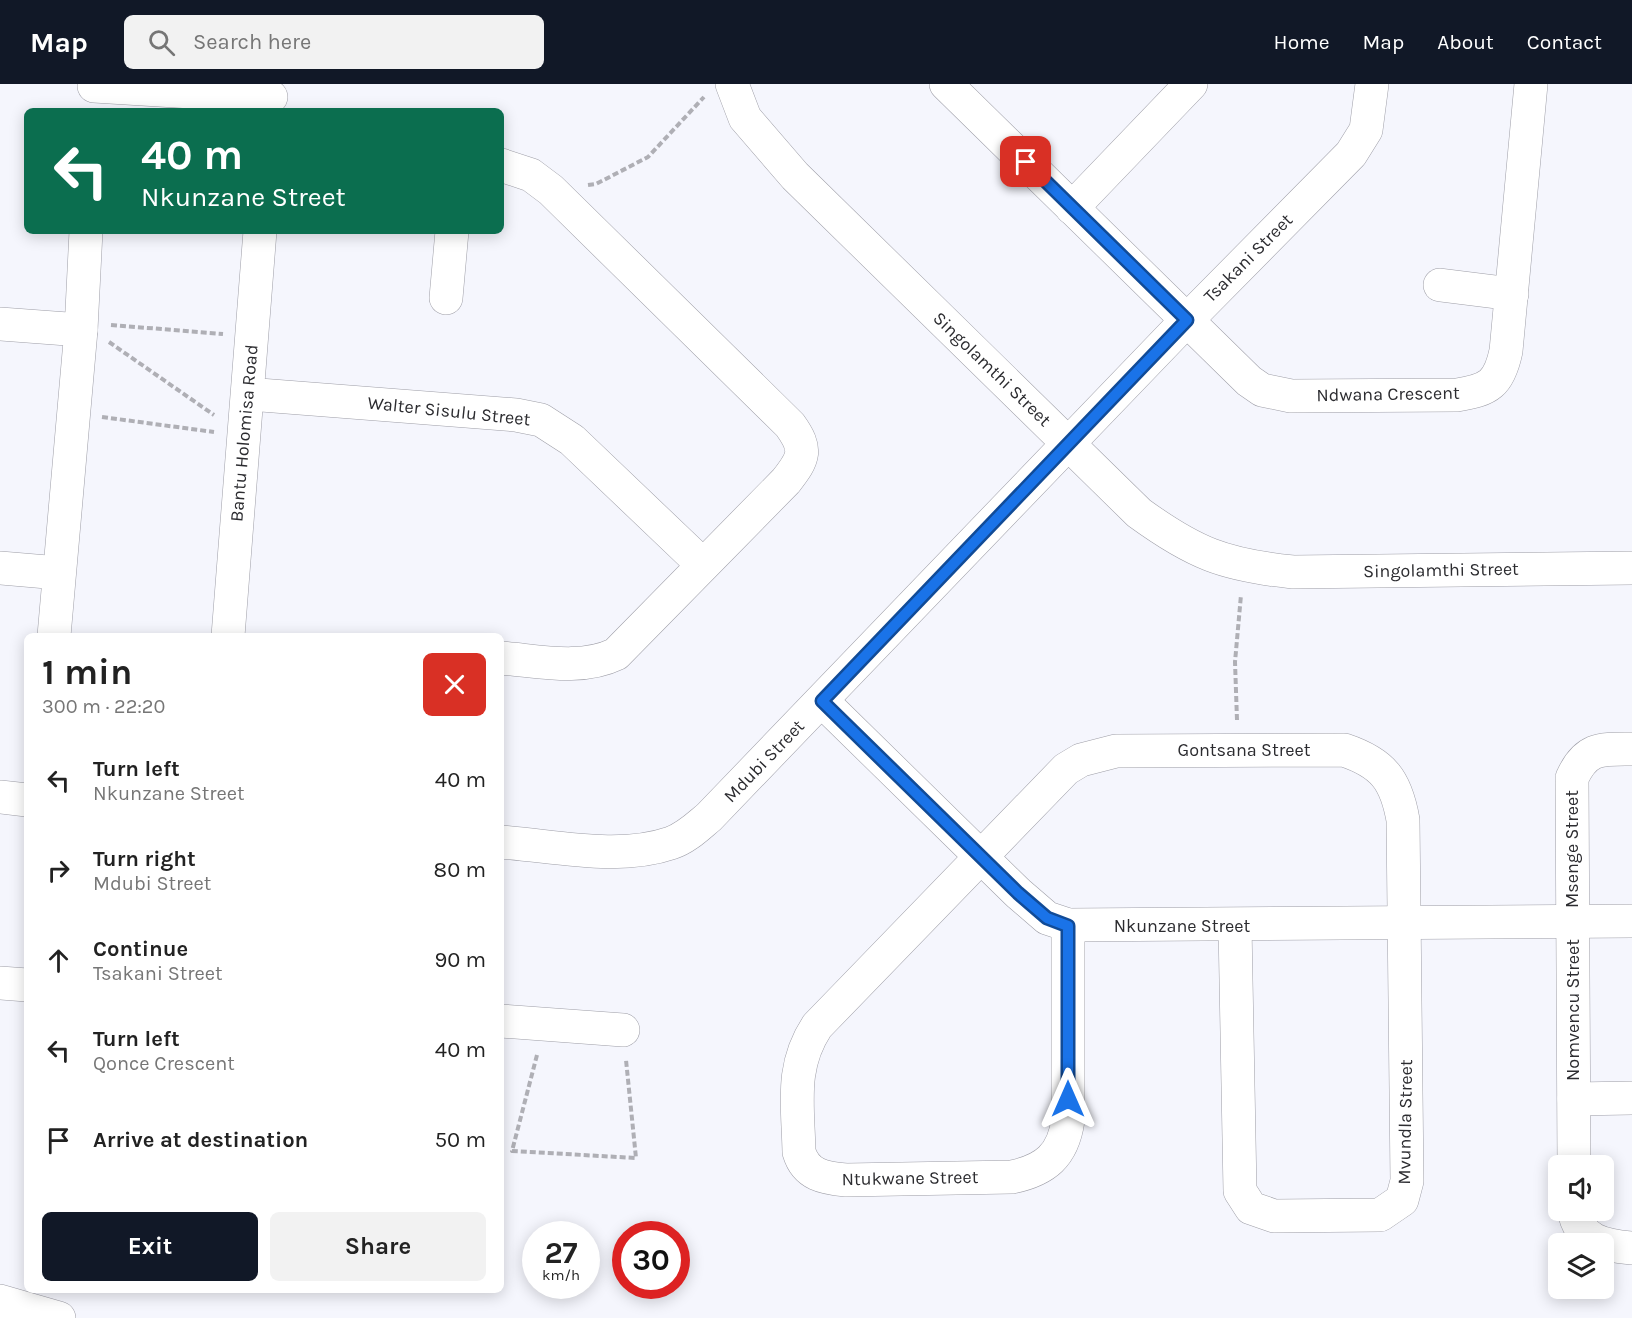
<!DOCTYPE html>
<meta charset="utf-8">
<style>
:root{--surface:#fff;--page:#f2f2f2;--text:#222;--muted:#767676;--accent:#111827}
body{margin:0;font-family:Karla,sans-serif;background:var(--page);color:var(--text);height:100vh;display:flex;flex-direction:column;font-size:22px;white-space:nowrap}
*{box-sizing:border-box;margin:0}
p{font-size:20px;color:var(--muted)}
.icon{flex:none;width:33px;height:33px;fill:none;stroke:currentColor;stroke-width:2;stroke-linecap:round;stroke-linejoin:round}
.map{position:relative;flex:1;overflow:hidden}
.panel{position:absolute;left:24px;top:549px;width:480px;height:660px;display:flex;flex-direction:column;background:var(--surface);border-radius:9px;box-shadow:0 3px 15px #0003}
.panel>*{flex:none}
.hud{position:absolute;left:24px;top:24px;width:480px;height:126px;border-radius:9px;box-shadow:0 3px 15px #0003;background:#0b6e4f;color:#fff;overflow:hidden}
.fabs{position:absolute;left:1548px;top:1071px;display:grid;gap:12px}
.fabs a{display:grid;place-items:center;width:66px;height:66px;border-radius:9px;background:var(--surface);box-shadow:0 3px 15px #0003;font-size:30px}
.speed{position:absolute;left:522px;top:1137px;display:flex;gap:12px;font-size:30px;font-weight:700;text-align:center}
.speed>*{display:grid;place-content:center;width:78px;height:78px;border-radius:50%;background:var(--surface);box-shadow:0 3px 15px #0003;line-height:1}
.speed small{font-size:15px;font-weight:400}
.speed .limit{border:9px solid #d22;background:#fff;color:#111}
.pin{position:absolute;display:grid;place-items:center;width:51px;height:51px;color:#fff;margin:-26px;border-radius:12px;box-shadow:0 3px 9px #0006}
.me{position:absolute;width:66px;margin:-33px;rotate:0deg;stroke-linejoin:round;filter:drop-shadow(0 0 4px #0008)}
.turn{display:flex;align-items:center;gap:21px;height:126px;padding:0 18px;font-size:27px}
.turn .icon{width:78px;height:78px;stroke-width:2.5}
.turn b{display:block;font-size:42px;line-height:51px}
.round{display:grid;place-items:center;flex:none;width:63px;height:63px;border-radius:9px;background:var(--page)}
.head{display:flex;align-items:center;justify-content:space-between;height:102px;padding:0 18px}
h1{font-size:36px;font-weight:700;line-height:45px}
.primary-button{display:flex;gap:12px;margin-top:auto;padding:12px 18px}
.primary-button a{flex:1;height:69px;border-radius:9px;background:var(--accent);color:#fff;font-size:24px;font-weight:700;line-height:69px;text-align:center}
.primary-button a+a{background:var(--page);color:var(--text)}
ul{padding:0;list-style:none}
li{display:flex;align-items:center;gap:18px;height:90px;padding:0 18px}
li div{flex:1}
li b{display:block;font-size:22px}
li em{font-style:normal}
header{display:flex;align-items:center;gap:36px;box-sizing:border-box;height:84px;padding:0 30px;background:var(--accent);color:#fff}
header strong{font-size:28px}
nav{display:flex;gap:33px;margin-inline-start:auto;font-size:21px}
.search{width:420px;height:54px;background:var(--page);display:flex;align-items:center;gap:15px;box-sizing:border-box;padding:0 21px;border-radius:9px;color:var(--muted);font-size:22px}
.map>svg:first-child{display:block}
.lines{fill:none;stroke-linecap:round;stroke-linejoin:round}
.street-casing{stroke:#9e9ea7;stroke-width:34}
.path{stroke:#afafb5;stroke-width:4;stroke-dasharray:6 3;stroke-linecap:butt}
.street{stroke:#fff;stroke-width:33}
.route-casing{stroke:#114b97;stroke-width:15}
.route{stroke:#1a73e8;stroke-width:10}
.labels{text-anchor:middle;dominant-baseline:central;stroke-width:6;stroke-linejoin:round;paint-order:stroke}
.street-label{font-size:18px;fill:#2c2c30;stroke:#fff}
</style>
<header>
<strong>Map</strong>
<div class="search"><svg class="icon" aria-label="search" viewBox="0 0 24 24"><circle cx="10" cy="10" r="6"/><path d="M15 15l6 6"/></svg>Search here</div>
<nav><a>Home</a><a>Map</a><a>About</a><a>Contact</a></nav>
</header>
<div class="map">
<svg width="1632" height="1234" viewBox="0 0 1632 1234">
<rect width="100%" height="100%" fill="#f5f6fd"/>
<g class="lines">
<g class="street-casing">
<g id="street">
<path d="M732,0l13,34 50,58 344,337c55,40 85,52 154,59l339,-4"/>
<path d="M946,0l303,297 13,9 29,6 166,-1c32,-5 42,-11 49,-44l25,-267"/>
<path d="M94,2l177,11"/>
<path d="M501,81l30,10 20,15 239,235c18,25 14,33 -4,56l-170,173c-35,17 -77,7 -115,4"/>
<path d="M1072,124l119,-124"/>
<path d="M1440,201l72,9"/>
<path d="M446,214l6,-67"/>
<path d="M0,240l81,6"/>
<path d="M248,310l268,21 25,5 31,20 131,125"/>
<path d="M0,484l59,5"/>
<path d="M54,552l27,-306 5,-99"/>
<path d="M228,552l32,-405"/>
<path d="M822,617l196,192 29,25 21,7 564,-4"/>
<path d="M0,713l27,3"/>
<path d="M501,758c54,4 118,19 170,1 15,-5 26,-16 38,-26l478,-497 164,-166 15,-24 6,-46"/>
<path d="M1068,841v195c-5,36 -23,50 -56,57l-166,3c-22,-2 -40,-5 -47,-28 -1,-48 -9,-85 18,-126l249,-257 15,-9 35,-9 228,-1c39,13 52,30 59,70l4,361 -5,19 -22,15 -106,1 -23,-8 -11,-17 -5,-265"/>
<path d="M0,899l27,2"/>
<path d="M501,937l122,9"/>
<path d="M1574,1015l58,-1"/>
<path d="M1574,1082l-2,-388c14,-31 29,-29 60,-29"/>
<path d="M1574,1126c5,31 31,36 58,38"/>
<path d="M0,1217l59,17"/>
</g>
</g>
<g class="path">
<path d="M588,101l8,-1 52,-27 56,-60"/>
<path d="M111,241l112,9"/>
<path d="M109,258l105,73"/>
<path d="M102,333l112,15"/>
<path d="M1237,636l-2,-58 6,-67"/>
<path d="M537,971l-25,96 124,7 -10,-98"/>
</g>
<use href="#street" class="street"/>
</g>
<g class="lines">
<g class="route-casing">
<path id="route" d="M1026,78l161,158 -365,381 196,192 29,25 21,8v173"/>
</g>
<use href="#route" class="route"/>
</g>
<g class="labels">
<g class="street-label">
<text transform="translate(1248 174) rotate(-45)">Tsakani Street</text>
<text transform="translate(992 285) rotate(44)">Singolamthi Street</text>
<text transform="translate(1388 310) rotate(-1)">Ndwana Crescent</text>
<text transform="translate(449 327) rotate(6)">Walter Sisulu Street</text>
<text transform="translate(244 349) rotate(-85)">Bantu Holomisa Road</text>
<text transform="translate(1441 486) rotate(-1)">Singolamthi Street</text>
<text x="1244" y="666">Gontsana Street</text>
<text transform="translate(764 677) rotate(-46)">Mdubi Street</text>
<text transform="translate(1572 765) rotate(-90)">Msenge Street</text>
<text x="1182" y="842">Nkunzane Street</text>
<text transform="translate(1573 926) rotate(-90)">Nomvencu Street</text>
<text transform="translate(1405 1038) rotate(-89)">Mvundla Street</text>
<text transform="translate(910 1094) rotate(-1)">Ntukwane Street</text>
</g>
</g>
</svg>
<div class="fabs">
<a><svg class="icon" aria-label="sound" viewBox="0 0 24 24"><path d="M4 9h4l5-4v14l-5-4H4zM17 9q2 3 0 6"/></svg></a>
<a><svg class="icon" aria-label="layers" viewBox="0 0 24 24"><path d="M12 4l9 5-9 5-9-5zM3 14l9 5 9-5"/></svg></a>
</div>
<div class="speed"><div>27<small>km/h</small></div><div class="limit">30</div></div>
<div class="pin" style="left:1026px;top:78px;background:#d93025"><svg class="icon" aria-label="arrive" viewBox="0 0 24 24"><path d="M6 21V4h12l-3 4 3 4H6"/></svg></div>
<svg class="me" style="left:1068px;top:1015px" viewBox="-20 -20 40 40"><path d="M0-17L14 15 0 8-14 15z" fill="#1a73e8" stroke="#fff" stroke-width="4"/></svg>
<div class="hud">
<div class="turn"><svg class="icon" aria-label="left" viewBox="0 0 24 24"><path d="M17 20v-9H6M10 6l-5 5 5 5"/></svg><div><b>40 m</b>Nkunzane Street</div></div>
</div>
<section class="panel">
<div class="head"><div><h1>1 min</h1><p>300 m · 22:20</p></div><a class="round" style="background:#d93025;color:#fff"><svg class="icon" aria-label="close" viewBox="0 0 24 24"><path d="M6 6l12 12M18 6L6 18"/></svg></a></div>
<ul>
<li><svg class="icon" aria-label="left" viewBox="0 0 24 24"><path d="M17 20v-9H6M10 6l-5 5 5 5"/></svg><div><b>Turn left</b><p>Nkunzane Street</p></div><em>40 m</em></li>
<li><svg class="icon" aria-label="right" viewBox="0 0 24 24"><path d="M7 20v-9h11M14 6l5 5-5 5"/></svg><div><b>Turn right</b><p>Mdubi Street</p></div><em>80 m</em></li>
<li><svg class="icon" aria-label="ahead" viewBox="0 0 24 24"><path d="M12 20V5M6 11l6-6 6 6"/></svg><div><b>Continue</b><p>Tsakani Street</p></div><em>90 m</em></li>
<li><svg class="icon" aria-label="left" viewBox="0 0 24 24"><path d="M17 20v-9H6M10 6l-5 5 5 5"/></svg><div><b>Turn left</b><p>Qonce Crescent</p></div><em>40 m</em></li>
<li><svg class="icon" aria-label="arrive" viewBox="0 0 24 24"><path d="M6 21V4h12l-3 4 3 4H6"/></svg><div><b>Arrive at destination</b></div><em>50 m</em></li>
</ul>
<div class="primary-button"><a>Exit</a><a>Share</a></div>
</section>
</div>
